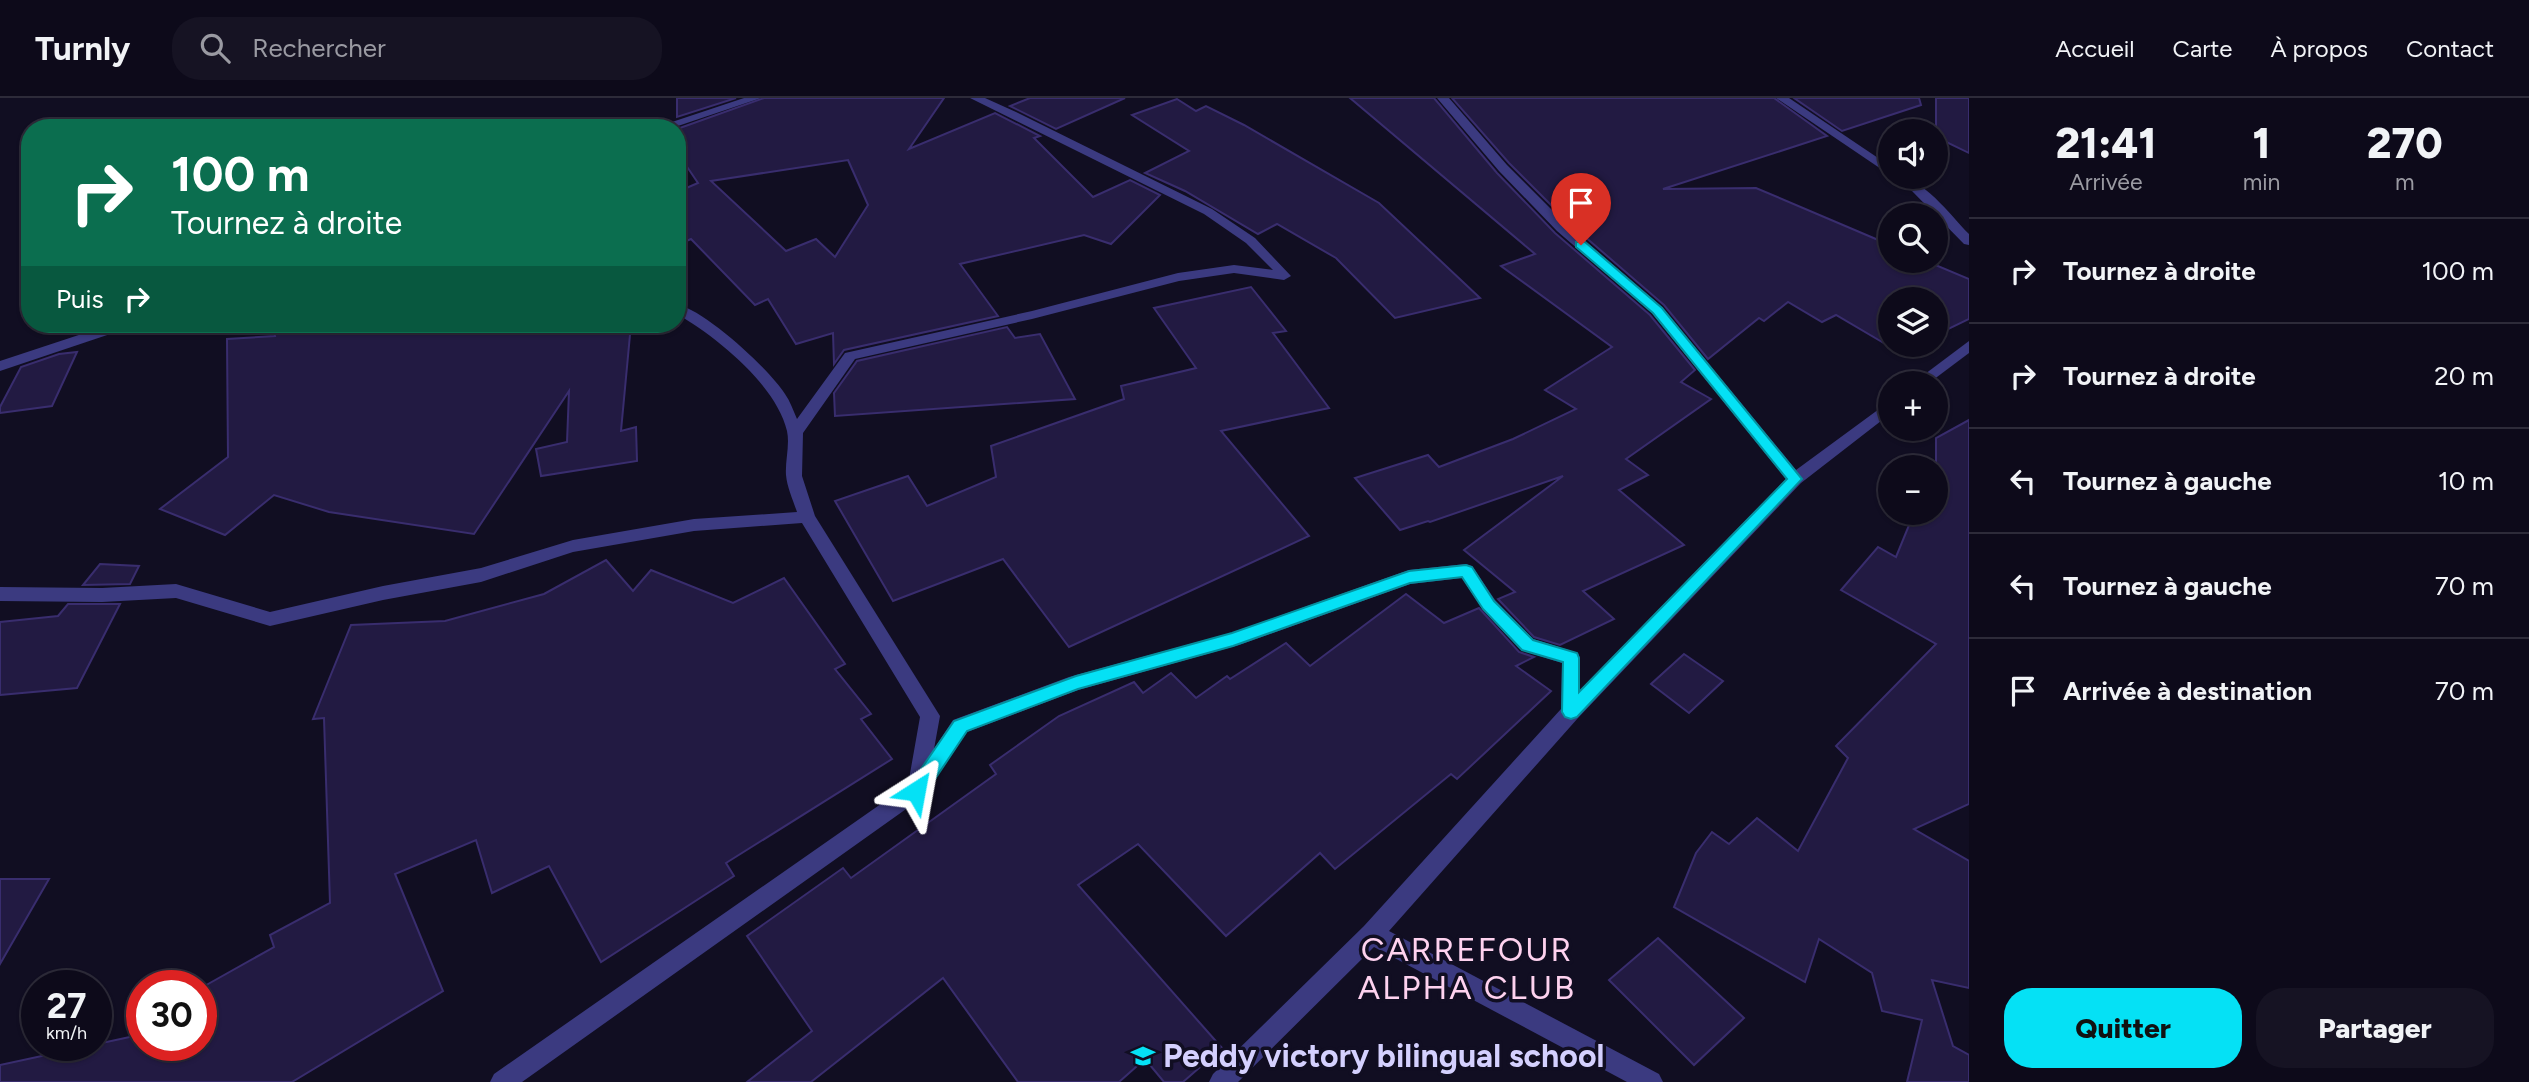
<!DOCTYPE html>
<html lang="fr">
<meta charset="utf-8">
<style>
:root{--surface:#0d0a1a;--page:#161323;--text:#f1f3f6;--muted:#9a9aa2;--line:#2d2b39;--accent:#05e1f5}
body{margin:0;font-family:Figtree,sans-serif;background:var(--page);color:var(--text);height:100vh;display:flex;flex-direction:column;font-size:26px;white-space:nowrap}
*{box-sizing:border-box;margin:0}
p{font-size:23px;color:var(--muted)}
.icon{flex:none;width:38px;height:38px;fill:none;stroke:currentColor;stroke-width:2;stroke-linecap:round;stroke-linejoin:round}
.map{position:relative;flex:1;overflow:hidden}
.panel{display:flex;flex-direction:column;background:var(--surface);width:560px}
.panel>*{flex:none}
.guide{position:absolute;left:21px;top:21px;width:665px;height:214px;border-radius:28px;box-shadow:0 2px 5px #0004,0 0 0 2px var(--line);background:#0b6e4f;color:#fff;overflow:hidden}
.buttons{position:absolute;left:1878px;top:21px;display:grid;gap:14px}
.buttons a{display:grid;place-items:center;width:70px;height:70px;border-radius:50%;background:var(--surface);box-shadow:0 2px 5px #0004,0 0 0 2px var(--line);font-size:35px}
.speed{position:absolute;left:21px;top:872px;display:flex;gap:14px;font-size:35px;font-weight:700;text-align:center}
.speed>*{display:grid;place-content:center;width:91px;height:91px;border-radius:50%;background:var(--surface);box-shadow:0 2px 5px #0004,0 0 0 2px var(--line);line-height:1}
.speed small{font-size:18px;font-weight:400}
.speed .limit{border:10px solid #d22;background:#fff;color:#111}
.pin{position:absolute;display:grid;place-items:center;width:60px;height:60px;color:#fff;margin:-72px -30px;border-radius:50% 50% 50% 0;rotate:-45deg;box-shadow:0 0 7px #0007}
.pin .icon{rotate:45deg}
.me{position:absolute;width:77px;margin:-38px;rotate:34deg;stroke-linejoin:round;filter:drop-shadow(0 0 5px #0008)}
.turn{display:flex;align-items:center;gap:24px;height:147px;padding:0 35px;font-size:32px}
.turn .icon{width:91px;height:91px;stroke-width:2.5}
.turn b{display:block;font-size:49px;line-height:60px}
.then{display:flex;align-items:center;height:66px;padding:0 35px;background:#0003;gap:14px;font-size:26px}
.eta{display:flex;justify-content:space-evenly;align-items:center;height:119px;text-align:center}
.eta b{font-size:42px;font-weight:800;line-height:49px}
.action{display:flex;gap:14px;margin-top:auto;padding:14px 35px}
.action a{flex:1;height:80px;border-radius:28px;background:var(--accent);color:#111;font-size:28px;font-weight:800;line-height:80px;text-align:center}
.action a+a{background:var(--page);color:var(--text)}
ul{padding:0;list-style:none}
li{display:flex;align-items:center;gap:21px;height:105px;padding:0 35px;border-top:2px solid var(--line)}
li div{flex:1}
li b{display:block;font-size:26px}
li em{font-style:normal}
header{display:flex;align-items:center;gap:42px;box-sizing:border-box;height:98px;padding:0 35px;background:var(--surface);border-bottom:2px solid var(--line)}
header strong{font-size:33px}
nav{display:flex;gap:38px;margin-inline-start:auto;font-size:24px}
.search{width:490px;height:63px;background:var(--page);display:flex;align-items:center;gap:18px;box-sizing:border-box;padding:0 24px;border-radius:28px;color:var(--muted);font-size:26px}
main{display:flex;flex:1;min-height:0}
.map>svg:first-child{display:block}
.building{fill:#221a42;stroke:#392d6e;stroke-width:2;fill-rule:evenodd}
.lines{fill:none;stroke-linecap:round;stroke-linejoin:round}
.street{fill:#3b3a80;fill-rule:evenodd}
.route{fill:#05e1f5;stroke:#03929f;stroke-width:2}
.labels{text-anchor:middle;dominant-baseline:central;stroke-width:7;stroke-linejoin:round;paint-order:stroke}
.near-poi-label{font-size:32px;font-weight:bold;fill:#d4d0fe;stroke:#110e22;text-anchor:start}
.near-neighbourhood-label{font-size:33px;letter-spacing:2px;fill:#fed2ef;stroke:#110e22}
</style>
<header>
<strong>Turnly</strong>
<div class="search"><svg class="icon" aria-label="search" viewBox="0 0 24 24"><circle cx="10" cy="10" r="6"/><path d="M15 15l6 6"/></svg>Rechercher</div>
<nav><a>Accueil</a><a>Carte</a><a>À propos</a><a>Contact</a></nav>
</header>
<main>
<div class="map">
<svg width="1969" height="984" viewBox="0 0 1969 984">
<rect width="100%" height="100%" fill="#110e22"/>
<g class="building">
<path d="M677,0h59l-59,19z"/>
<path d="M764,0h180l-35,51 86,-36 45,23 -6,2 59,59 37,-17 30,15 -49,49 -27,-9 -124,29 38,52 -154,34 -10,14 -1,-31 -37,11 -28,-45 -13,6 -64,-66 -14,6v-53l21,-9 -21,-31v-23zM848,62l20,45 -33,52 -19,-18 -30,12 -75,-70z"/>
<path d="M1030,0h95l-69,31 -46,-23z"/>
<path d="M1350,0h84l63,75 58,60 95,82 45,55 -14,12 30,17 -85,60 22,16 -29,15 65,55 -101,46 31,28 -54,26 -26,-8 -36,-38 17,-7 -51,-42 99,-74 -133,46 -2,-1 -28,9 -45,-52 73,-23 11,12 74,-28 63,-30 -31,-19 67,-43 -111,-81 34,-12z"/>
<path d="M1452,0h322l53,38 -164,53 93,-1 134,57v16h36l43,18v40l-33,16v-36h-46v46h26l-17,7 -63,-37 -14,7 -34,-20 -24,19 -5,-3 -51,41 -44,-54 -95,-82 -60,-60z"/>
<path d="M1794,0h125l2,7 -79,26z"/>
<path d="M1936,0h33v55l-33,-16z"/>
<path d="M1177,1l19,12 10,-5 38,19 135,78 101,95 -85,20 -59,-60 -59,-34 -19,10 -73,-43 -40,-18 44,-22 -57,-36z"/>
<path d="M1251,189l35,44 -13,2 56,75 -108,23 88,105 -240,111 -66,-88 -110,42 -58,-100 73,-25 19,30 69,-29 -5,-31 133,-47 -3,-13 75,-18 -42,-60z"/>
<path d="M272,226h359l-10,107 15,-4 1,34 -96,15 -5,-27 31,-7 2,-51 -95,143 -145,-22 -55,-17 -49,40 -65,-26 68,-52 -1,-118 48,-3z"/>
<path d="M1007,229l8,11 25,-4 35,65 -240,17 -1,-23 23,-32z"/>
<path d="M77,254l-25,54 -52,7v-6l21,-40 38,-13z"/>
<path d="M1969,322v384l-55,25 55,32v127l-37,-8 21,66 16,9v27h-62l15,-62 -40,-9 -10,-38 -53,-34 -14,43 -131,-75 22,-54 16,-21 17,12 28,-26 41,33 50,-93 -12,-12 100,-102 -95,-54 37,-43 18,10 18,-44h22v-75z"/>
<path d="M606,462l27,31 18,-21 82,33 51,-25 61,86 -10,5 36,45 -10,5 31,40 -166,104 8,13 -133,86 -52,-96 -57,27 -16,-53 -81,34 48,117 -151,91h-292v-17l139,-30 -3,-11 6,-3v24h59v-57l73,-41 -4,-12 60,-32 -6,-185 -11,1 38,-94 94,-4 99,-27z"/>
<path d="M100,466l39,2 -9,18 -47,1z"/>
<path d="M1406,496l38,29 35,-15 40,44 15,5 -18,9 35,25 -94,88 -6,-5 -116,95 -15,-16 -94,83 -88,-92 -60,41 144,163 -39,34h-19l-19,-23 -26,23h-101l-75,-104 -132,104h-64l65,-51 -65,-95 96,-68 8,10 145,-104 -6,-9 69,-49 75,-34 9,11 28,-20 25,25 31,-22 3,3 56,-36 24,23z"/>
<path d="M68,506h52l-43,84 -77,7v-73l58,-6z"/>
<path d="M1684,556l39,27 -34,32 -38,-29z"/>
<path d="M0,781h49l-49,85z"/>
<path d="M1658,840l86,80 -50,47 -85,-85z"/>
</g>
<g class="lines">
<g class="street">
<path d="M744,0h17l-89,30h-18z"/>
<path d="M970,0h15l31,14 196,97 43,29 36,38 -7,4 -50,-7 -55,8 -147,38 -177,40 -52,74 -1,43 13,40 125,200 -6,33 19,-29 116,-43 162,-44 178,-63 57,-6 6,2 23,34 38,39 45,14 2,5v32l206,-211 -134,-166 -95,-82 -58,-60 -62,-73h12l58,67 60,60 95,82 134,163 94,-69v13l-89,69 -223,235 -189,213 270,143 4,8h-36l-253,-135 -136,135h-29l4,-8 151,-148 197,-217 1,-46 -41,-13 -38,-40 -21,-32 -52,6 -171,61 -161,45 -111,42 -44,65 -401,285h-32l4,-8 414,-289 12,-68 -118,-194 -108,8 -121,21 -92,30 -98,18 -113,26 -94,-28 -74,4 -102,-1v-14l102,1 74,-4 94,28 113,-26 98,-18 92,-28 121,-21 103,-7c-4,-12 -10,-25 -11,-37 -1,-14 4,-30 1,-44 -11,-46 -70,-94 -110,-117v-10c30,8 91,64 108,90 5,7 8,16 12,25l48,-66 187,-42 146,-38 56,-8 39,5 -27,-27 -42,-29z"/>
<path d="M1776,0h13l101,68v9z"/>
<path d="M1893,79c30,-1 56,37 76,57v11l-5,-1 -52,-53z"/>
<path d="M112,226h21l-2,3 -131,44v-10z"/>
<path d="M1969,243v12l-40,30h-16z"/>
</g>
</g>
<path class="route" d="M1576,144h9l77,66 140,171 -225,238 -6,2 -6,-2 -3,-5 1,-50 -41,-12 -39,-41 -21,-32 -52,6 -177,63 -155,43 -111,42 -44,66 -7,2 -6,-2 -3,-6 3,-6 44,-64 122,-45 156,-43 177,-62 57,-6 6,2 22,34 39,39 44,13 2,5v34l208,-213 -134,-166 -77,-66z"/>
<defs>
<g id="school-bare" transform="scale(1.89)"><path d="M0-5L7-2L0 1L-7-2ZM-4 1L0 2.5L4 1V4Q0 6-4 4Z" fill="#05e1f5" stroke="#110e22" stroke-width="2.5" paint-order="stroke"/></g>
</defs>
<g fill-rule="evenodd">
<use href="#school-bare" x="1143" y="958"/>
</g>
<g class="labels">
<g class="near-poi-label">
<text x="1163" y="958">Peddy victory bilingual school</text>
</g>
<g class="near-neighbourhood-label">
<text x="1467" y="851">CARREFOUR<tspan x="1467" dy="38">ALPHA CLUB</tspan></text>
</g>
</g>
</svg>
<div class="buttons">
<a><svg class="icon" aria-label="sound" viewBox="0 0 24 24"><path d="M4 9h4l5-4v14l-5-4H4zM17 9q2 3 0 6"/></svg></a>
<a><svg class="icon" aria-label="search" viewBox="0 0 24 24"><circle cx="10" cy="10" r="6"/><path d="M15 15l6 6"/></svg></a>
<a><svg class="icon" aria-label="layers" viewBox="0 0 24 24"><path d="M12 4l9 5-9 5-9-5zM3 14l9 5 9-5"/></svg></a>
<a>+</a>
<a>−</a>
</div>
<div class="speed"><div>27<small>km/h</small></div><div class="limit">30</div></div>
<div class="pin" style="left:1581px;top:147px;background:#d93025"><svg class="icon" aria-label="arrive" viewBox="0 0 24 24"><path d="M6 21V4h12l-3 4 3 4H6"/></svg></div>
<svg class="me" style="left:916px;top:693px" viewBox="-20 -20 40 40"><path d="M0-17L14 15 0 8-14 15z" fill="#05e1f5" stroke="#fff" stroke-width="4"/></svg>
<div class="guide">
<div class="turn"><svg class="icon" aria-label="right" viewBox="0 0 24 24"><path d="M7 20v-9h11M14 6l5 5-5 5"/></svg><div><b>100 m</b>Tournez à droite</div></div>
<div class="then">Puis<svg class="icon" aria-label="right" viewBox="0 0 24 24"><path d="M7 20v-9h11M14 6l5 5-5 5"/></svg></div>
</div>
</div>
<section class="panel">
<div class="eta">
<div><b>21:41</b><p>Arrivée</p></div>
<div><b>1</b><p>min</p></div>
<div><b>270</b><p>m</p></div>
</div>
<ul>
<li><svg class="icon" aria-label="right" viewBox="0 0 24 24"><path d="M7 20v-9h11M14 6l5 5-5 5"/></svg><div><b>Tournez à droite</b></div><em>100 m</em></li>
<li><svg class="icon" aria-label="right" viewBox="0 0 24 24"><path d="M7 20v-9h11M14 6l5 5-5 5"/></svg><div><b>Tournez à droite</b></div><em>20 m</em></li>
<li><svg class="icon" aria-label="left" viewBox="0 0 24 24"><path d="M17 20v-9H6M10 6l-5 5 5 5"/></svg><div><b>Tournez à gauche</b></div><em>10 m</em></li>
<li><svg class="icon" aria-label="left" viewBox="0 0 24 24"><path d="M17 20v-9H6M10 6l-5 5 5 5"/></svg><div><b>Tournez à gauche</b></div><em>70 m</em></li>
<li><svg class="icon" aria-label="arrive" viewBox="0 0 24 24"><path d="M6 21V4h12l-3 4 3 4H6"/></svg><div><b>Arrivée à destination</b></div><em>70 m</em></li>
</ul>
<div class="action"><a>Quitter</a><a>Partager</a></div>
</section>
</main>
